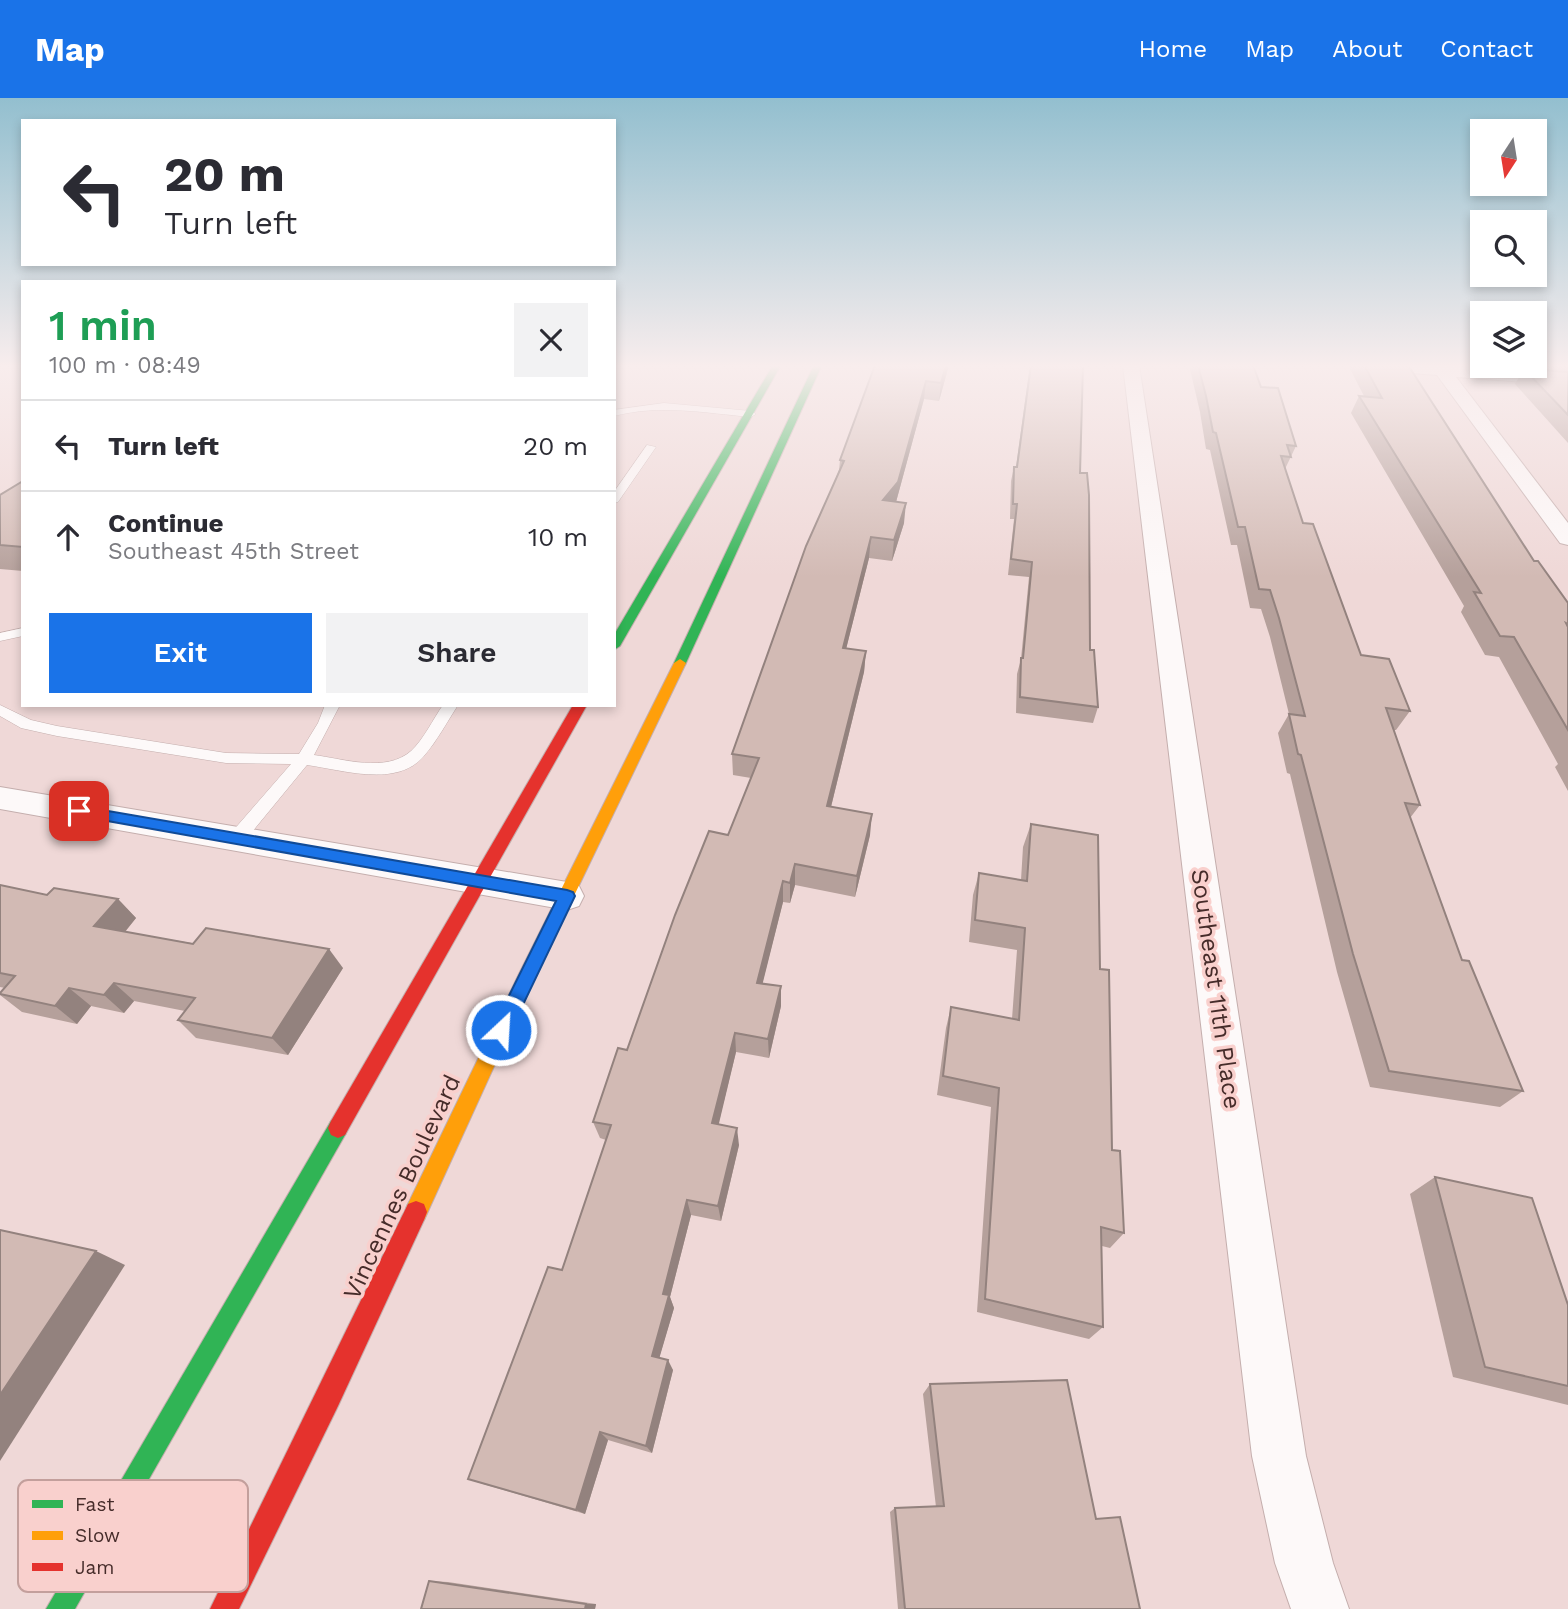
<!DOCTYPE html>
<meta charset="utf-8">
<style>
:root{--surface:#fff;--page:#f2f2f3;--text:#2b2b33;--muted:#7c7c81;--line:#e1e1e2;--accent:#1a73e8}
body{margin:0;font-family:"Work Sans",sans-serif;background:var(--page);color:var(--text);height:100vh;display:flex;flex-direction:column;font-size:26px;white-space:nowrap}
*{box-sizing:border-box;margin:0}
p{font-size:23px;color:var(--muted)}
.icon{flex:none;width:38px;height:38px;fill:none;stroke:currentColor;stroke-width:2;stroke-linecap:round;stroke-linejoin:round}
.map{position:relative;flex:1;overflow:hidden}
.sheet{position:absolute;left:21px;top:182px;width:595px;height:427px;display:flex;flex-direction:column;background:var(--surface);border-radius:0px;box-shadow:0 4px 10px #0003}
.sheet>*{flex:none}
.hud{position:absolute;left:21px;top:21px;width:595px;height:147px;border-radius:0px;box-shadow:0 4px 10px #0003;background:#fff;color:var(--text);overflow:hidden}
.needle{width:46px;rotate:192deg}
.buttons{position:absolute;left:1470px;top:21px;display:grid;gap:14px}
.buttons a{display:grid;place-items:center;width:77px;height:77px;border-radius:0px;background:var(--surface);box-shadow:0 4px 10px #0003;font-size:35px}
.pin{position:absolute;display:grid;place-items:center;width:60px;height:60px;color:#fff;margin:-30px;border-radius:14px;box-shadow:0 4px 10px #0006}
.me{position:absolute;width:77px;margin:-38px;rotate:25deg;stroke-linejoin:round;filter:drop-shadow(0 0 5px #0008)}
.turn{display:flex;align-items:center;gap:24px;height:147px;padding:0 28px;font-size:32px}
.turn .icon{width:91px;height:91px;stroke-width:2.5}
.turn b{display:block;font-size:49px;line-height:60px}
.round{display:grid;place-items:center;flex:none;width:74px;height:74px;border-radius:0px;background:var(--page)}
.overview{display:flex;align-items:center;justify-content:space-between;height:119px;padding:0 28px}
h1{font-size:42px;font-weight:600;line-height:52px;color:#1e9e55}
.action{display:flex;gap:14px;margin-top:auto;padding:14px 28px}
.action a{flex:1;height:80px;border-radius:0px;background:var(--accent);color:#fff;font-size:28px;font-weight:600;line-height:80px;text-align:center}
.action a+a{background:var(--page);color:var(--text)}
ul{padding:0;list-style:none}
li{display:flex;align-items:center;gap:21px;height:91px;padding:0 28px;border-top:2px solid var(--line)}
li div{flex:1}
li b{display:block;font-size:26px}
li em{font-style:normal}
header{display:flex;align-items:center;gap:42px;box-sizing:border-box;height:98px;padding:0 35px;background:var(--accent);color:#fff}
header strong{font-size:33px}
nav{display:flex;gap:38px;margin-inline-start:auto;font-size:24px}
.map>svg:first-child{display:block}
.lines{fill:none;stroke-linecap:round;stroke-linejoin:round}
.lane-casing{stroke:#c4aead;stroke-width:1}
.street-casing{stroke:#c4aead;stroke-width:2}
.fast-casing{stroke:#c4aead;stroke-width:2}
.slow-casing{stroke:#c4aead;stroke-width:2}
.jam-casing{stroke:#c4aead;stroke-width:2}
.lane{fill:#fdf9f9;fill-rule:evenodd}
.street{fill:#fdf9f9;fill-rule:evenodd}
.fast{fill:#30b455;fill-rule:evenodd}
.slow{fill:#ff9f0a;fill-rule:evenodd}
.jam{fill:#e5322d;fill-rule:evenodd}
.wall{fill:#b5a09b}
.shaded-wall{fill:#93827e}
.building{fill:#d2bab4;stroke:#93827e;stroke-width:2}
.route{fill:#1a73e8;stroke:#114b97;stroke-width:2}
.labels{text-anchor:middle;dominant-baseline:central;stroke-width:7;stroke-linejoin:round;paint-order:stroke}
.street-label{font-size:24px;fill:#462c2a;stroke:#f9d0cd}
.key{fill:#f9d0cd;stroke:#c39f9c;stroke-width:2}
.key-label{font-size:19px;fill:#462c2a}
</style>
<header>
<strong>Map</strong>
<nav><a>Home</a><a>Map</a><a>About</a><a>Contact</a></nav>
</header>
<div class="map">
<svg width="1568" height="1511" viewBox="0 0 1568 1511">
<rect width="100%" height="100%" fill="#efd8d7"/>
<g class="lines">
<g class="lane-casing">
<g id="lane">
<path d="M664,305l87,8 5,3 -5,3c-46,-4 -91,-13 -137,-1v-6z"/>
<path d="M647,347l9,2 -38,55 -4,1v-11z"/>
<path d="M23,530v8l-23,5v-8z"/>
<path d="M0,607l31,15 26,6 169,27 73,1 19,-31 7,-18h15l-26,50c30,4 72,18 97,-4 13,-12 22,-32 32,-46h15c-11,17 -21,36 -34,51 -27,32 -81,14 -117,9l-64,78h-12l-3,-5 3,-5 60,-69 -65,-1 -169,-27 -36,-8 -21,-12z"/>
</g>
</g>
<g class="street-casing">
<g id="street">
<path d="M1123,267h16l167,1091 27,107 16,46h-58l-16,-46 -23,-107z"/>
<path d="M1364,267h81l123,10v10l-112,-8 112,146v22l-8,-2 -123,-168 -65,-5z"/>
<path d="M0,689l567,95 12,4 5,10 -5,10 -12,4 -567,-101z"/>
</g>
</g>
<g class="fast-casing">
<g id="fast">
<path d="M773,267h8l-161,281 -6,4v-15z"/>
<path d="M814,267h8l-136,298 -2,3h-8l-2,-3z"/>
<path d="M338,1020l7,3 3,7 -3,7 -270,474h-29l285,-488z"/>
</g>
</g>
<g class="slow-casing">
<path id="slow" d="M680,561l6,4 -153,318 -109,239 -8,3 -8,-3 -3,-8 3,-8 110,-228 156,-313z"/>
</g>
<g class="jam-casing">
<g id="jam">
<path d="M573,607h14l-242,430 -7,3 -7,-3 -3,-7 3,-7z"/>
<path d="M416,1103l8,3 3,8 -3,8 -86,186 -99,203h-29l198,-405z"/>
</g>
</g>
<use href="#lane" class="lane"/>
<use href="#street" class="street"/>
<use href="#fast" class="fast"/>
<use href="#slow" class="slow"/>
<use href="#jam" class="jam"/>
</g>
<g class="wall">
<path d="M875,267h74l-10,36 -15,-2 -28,103 8,21 -12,38 -23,-3 -23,91 20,2 -2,21 -33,135 39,28 -15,62 -60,-12 -5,18 -7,-1 -21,82 19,22 -12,52 -33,-6 -18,73 21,20 -18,76 -30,-6 -21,82 4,11 -15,50 14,12 -21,83 -44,-13 -23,74 -102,-30 -15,-5 94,-209 44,-130 -6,-2 -7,-16 135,-287 23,-57 -18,-3 -1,-21 107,-284 1,-10z"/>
<path d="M1030,267h53l-3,108 10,177 8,57 -5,16 -77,-10 1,-39 4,-15 8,-82 -21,-2 6,-56h-4l1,-38 3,-14h2z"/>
<path d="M1189,267h64l8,22 35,59 -11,23 18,54 58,132 49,56 -14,19h-2l26,75 -10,13 52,142 61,131 -23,16 -130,-20 -33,-115 -47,-198 -3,-1 -9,-40 11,-19 -19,-77 -9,-28 -11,-1 -13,-63h-6l-21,-95 -4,-1 -6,-37z"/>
<path d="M1348,267h60l126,196 34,42v188l-13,-24 3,-3 -59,-107 -14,-2 -24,-43 3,-6 -113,-193 8,-17h5z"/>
<path d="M1568,267v78l-53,-59 9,-15 -24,-2 -1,-1z"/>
<path d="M23,383v90l-23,-2v-74z"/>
<path d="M1031,726l69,145 12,181 12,83 -14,15 -8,-2 1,81 -14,12 -112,-27 14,-205 -54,-12 9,-67 5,-21 61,12 5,-69 -48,-8 4,-47 6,-22 42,7 2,-33z"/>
<path d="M0,787l47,10 71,4 18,19 -11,14 218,36 -55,87 -92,-17 -18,-18 7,-9 -51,-10 -10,12 -33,-7 -14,18 -55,-12 -22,-17v-2l5,-5 -5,-1z"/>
<path d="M1435,1079l133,128v100l-115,-28 -43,-183z"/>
<path d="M930,1286l166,135 44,90h-242l-8,-97 5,-4 41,-1 -13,-113z"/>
<path d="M429,1483l19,1 148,22 -1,5h-174z"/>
</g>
<g class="shaded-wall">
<path d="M946,267h3l-10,36 2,-18z"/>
<path d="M926,283l-2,18 -28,103 -13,-2z"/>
<path d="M906,405l-2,20 -12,38 2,-21z"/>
<path d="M871,439l-2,21 -28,111 2,-21z"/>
<path d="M866,553l-2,21 -38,155 1,-21z"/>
<path d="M872,716l-2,21 -15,62 2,-21z"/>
<path d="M795,766v21l-5,18v-20z"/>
<path d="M783,783v21l-25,100 -1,-19z"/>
<path d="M118,801l18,19 -22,27 -20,-19z"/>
<path d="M329,851l14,19 -55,87 -16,-17z"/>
<path d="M114,885l20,18 -10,12 -20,-18z"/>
<path d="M781,888v20l-12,52 -1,-19z"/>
<path d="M69,890l22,18 -14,18 -22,-18z"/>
<path d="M735,935l1,19 -21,88 -3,-17z"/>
<path d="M737,1030l2,17 -18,76 -3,-15z"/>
<path d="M687,1102l4,15 -21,82 4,11 -17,58 -5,-10 11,-62z"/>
<path d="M96,1153l29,14 -125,196v-66z"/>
<path d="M668,1262l5,10 -21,83 -6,-7z"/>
<path d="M600,1334l8,8 -23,74 -9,-4z"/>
<path d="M586,1506h10l-1,5h-10z"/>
</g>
<g class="building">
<path d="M875,267h71l-5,18 -15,-2 -28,101 -15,18 23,3 -12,37 -23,-3 -28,111 23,3 -39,155 45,8 -15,62 -62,-12 -5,19 -7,-2 -26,102 24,3 -13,53 -33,-6 -23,90 25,5 -19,78 -31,-6 -24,94 6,1 -17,61 16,4 -22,86 -46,-14 -24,78 -108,-31 80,-212 14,3 49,-145 -18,-3 25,-74 9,2 48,-135 34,-84 19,4 31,-77 -27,-4 74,-208 38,-85 -4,-1z"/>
<path d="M1031,267h52l-3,108h7l2,22 1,155h4l4,57 -78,-10 1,-39h2l9,-96 -21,-3 6,-55h-4l1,-37h3z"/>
<path d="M1198,267h55l8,22 17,1 18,58 -9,-1 4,12 -10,-1 22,67 10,1 48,131 28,4 21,52 -24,-3 34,97 -15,-2 57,157 7,1 54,130 -134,-20 -36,-117 -52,-199 -3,-1 -9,-40 16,2 -26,-98 -9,-28 -11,-1 -14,-62h-7l-22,-94 -3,-1 -7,-36z"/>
<path d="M1364,267h44l126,196h4l30,42v21l-2,-1 2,4v103l-54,-93 -14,-1 -26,-44 7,1 -122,-197 23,2z"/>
<path d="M1524,271l44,3v43z"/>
<path d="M23,383v66l-23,-2v-50z"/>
<path d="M1031,726l67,11 2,134 9,1 3,180 8,1 4,82 -23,-6 2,100 -118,-28 14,-211 -56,-12 8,-69 68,13 6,-92 -50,-8 4,-47 48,8z"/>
<path d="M0,787l47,10 7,-7 64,11 -24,27 99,18 13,-16 123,21 -57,89 -94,-18 17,-22 -81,-15 -10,12 -35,-7 -14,18 -55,-12v-1l15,-17 -15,-3z"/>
<path d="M1435,1079l97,21 36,107v81l-83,-19z"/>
<path d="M0,1132l96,21 -96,144z"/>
<path d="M1067,1282l29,139 24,-2 20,92h-235l-10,-101 49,-2 -14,-122z"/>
<path d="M429,1483l157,23 -1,5h-164z"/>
</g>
<linearGradient id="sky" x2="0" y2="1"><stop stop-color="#93bfcf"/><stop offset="0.56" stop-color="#f8eded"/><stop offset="1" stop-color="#f8eded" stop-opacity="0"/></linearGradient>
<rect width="1568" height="479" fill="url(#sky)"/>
<path class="route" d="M79,708l488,84 6,2 2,4 -67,140 -7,3 -7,-3 -2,-6 64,-129 -482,-86 -3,-4z"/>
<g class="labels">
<g class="street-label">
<text transform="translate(1216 891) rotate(82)">Southeast 11th Place</text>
<text transform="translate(402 1089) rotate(-65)">Vincennes Boulevard</text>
</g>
</g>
<rect x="18" y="1382" width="230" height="112" rx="10" class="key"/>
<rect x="32" y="1402" width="31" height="8" fill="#30b455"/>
<rect x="32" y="1433" width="31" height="9" fill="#ff9f0a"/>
<rect x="32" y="1465" width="31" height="8" fill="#e5322d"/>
<g class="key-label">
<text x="75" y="1413">Fast</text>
<text x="75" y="1444">Slow</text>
<text x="75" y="1476">Jam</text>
</g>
</svg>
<div class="buttons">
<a><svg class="needle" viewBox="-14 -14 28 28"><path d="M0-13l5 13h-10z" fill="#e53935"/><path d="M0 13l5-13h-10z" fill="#7c7c81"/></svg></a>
<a><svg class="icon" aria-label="search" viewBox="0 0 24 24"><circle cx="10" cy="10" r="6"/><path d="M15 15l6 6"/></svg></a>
<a><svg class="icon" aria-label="layers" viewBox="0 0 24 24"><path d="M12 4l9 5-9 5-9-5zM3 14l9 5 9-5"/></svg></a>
</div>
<div class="pin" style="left:79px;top:713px;background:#d93025"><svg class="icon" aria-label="arrive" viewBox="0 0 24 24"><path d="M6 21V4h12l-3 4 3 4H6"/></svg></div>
<svg class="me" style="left:501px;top:932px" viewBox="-20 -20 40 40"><circle r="17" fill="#1a73e8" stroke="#fff" stroke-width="3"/><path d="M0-11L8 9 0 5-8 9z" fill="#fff"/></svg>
<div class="hud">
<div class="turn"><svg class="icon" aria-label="left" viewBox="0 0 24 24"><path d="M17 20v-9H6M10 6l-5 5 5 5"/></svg><div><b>20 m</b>Turn left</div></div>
</div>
<section class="sheet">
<div class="overview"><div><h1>1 min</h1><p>100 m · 08:49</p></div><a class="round"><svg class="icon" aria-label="close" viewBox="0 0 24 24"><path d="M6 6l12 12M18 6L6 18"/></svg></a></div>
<ul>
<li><svg class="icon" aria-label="left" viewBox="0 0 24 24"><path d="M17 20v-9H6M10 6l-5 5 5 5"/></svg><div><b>Turn left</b></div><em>20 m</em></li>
<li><svg class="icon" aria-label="ahead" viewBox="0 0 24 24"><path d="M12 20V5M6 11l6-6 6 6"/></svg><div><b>Continue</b><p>Southeast 45th Street</p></div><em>10 m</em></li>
</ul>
<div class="action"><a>Exit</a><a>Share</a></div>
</section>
</div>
